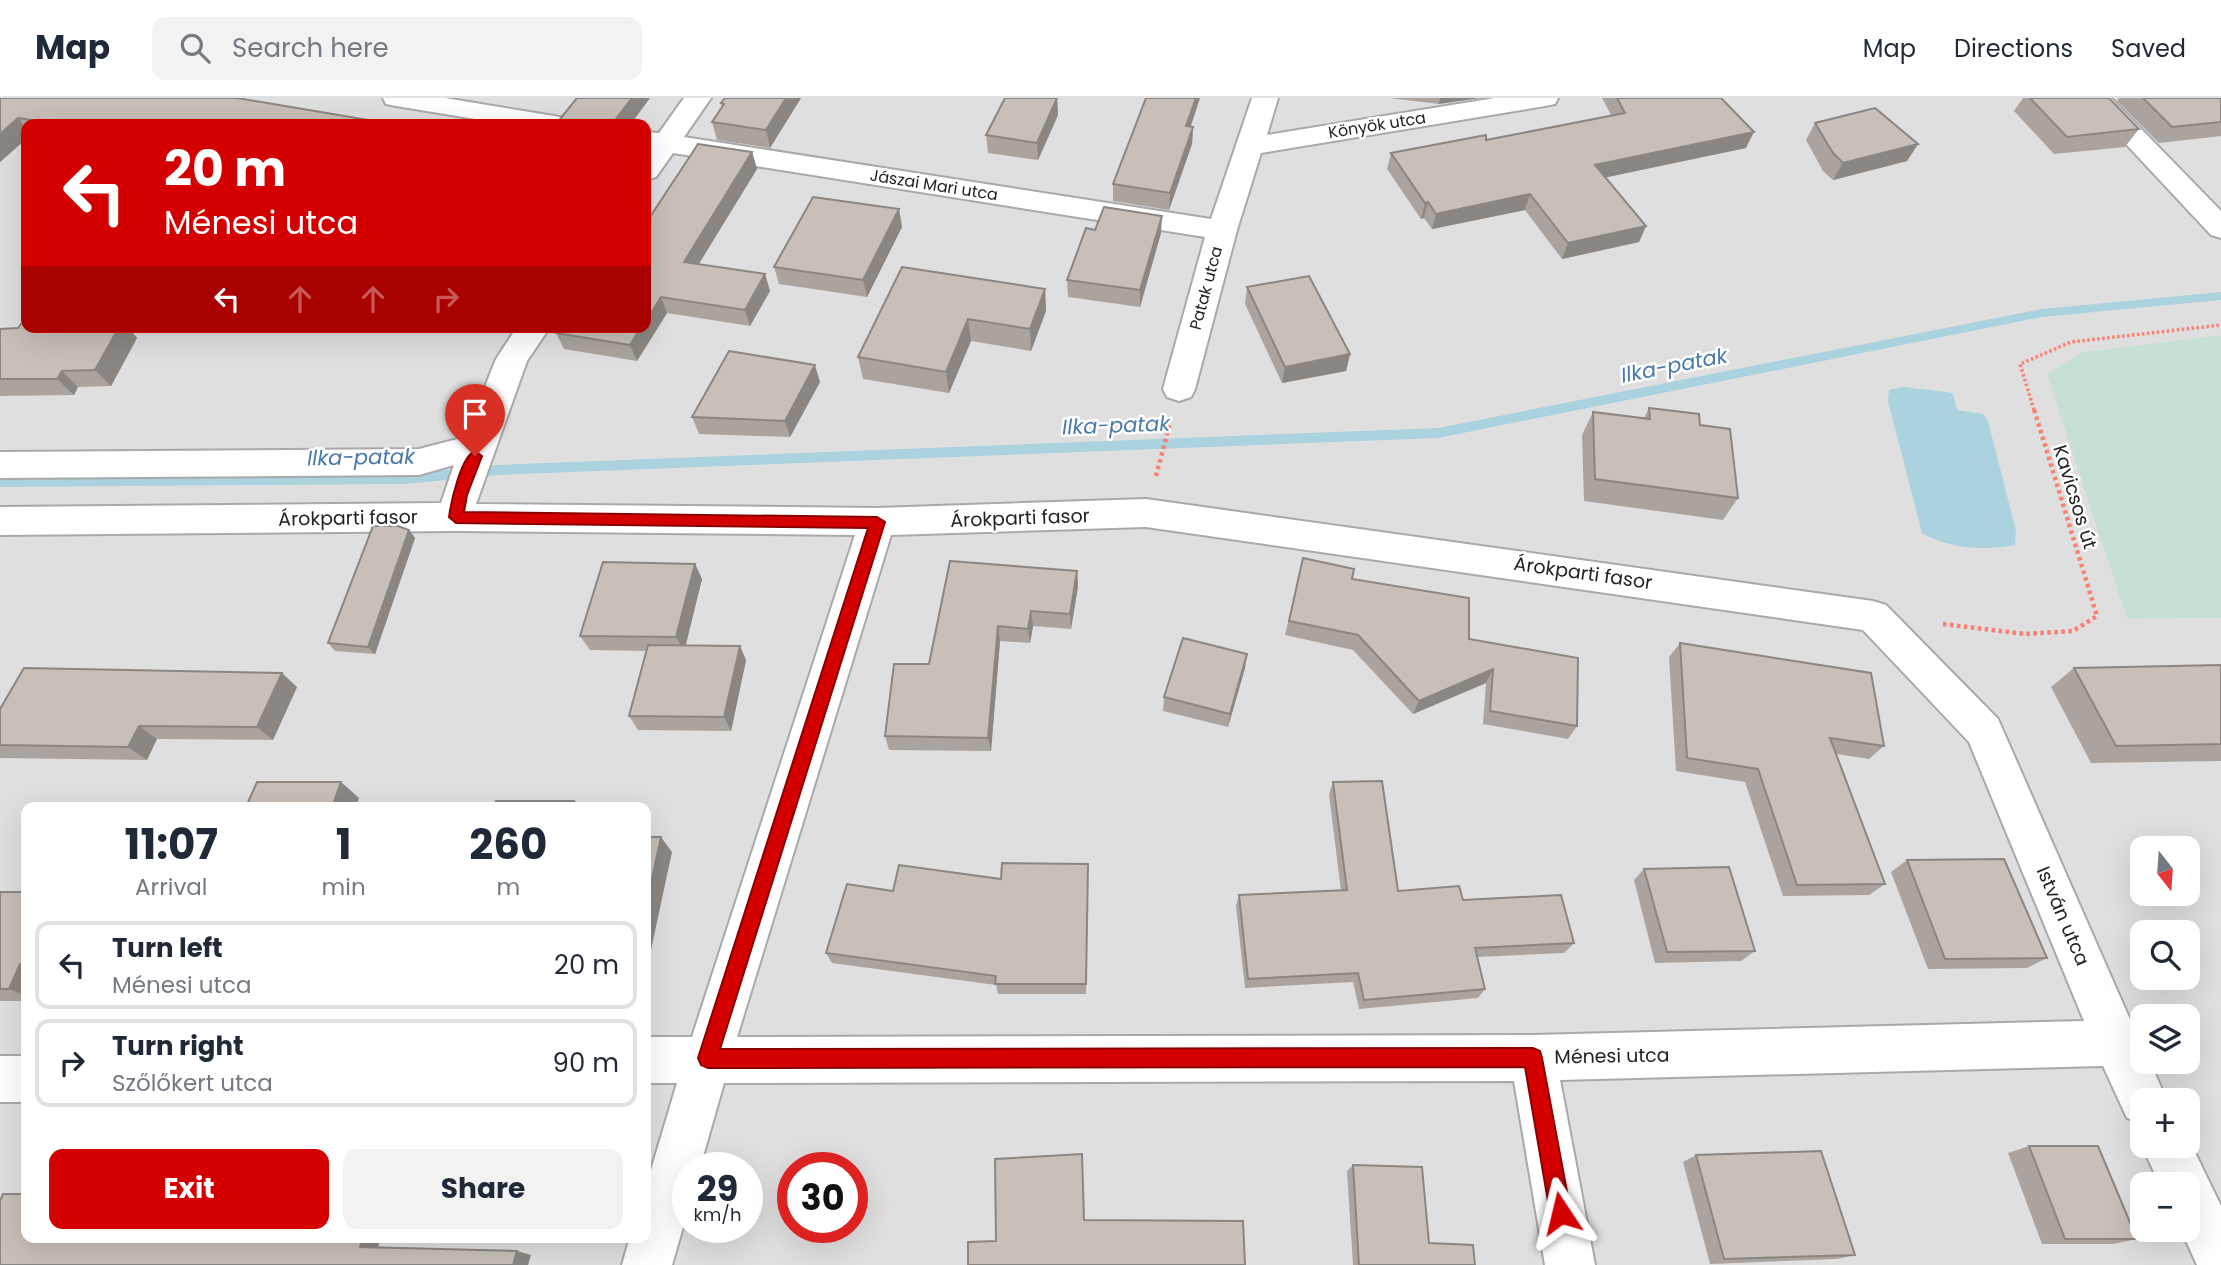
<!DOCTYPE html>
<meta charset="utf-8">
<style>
:root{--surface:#fff;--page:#f2f2f3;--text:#1f2937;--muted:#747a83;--line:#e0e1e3;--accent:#d40000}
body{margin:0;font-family:Poppins,sans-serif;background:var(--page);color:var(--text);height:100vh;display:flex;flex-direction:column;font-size:26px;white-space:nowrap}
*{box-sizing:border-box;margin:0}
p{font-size:23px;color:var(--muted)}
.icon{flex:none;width:38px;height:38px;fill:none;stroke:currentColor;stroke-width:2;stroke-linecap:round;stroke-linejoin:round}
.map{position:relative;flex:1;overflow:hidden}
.panel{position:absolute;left:21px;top:704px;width:630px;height:441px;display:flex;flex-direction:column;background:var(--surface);border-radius:14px;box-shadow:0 7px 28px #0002}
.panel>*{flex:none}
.hud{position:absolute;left:21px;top:21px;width:630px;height:214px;border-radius:14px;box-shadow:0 7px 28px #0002;background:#d40000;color:#fff;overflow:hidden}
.needle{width:46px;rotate:163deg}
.controls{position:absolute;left:2130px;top:738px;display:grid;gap:14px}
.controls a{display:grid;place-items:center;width:70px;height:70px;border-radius:14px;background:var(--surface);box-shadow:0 7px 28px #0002;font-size:35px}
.speed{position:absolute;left:672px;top:1054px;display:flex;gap:14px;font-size:35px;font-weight:700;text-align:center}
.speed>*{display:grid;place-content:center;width:91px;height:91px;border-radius:50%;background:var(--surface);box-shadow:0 7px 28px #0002;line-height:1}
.speed small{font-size:18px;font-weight:400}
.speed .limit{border:10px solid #d22;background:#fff;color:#111}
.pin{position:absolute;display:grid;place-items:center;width:60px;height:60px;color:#fff;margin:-72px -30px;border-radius:50% 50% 50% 0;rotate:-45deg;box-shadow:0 0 7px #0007}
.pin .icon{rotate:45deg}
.me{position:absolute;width:77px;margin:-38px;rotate:350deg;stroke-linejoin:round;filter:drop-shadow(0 0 5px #0008)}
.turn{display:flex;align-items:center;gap:24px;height:147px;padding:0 28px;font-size:32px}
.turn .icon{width:91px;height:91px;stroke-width:2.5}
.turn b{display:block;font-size:49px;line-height:60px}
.lanes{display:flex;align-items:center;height:66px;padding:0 28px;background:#0003;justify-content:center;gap:35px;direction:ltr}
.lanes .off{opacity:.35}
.eta{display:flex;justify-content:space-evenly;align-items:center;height:119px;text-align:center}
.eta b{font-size:42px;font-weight:700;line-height:49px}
.primary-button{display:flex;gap:14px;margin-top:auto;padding:14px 28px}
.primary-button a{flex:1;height:80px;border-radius:14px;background:var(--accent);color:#fff;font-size:28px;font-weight:700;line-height:80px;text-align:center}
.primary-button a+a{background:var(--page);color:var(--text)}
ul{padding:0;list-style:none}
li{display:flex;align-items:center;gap:21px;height:88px;margin:0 14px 10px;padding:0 14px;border:4px solid var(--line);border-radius:14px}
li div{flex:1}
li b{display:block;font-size:26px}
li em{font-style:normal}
header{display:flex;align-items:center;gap:42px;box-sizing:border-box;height:98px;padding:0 35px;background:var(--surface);border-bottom:2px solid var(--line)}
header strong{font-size:33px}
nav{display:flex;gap:38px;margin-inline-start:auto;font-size:24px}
.search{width:490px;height:63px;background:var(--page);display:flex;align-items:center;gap:18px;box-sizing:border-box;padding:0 24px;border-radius:14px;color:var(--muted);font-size:26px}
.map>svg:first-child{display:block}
.residential{fill:#e0dfdf;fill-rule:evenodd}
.wetland{fill:#c6e0d4}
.water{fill:#aad3df}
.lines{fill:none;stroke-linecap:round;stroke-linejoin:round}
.stream{fill:#aad3df;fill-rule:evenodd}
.minor-casing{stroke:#a9a9a9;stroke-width:4}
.path-far1{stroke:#fa8072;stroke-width:3.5;stroke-dasharray:2.5 2.5;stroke-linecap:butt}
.path{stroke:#fa8072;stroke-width:4.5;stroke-dasharray:3.5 3.5;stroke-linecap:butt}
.minor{fill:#fff;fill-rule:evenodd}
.wall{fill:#aba49e}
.shaded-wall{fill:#8b8681}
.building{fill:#c7bfb8;stroke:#8b8681;stroke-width:2}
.route{fill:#d40000;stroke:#8a0000;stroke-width:2}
.labels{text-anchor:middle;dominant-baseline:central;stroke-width:5;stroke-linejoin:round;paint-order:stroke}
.far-street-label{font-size:16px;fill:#222;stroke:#fff}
.street-label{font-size:19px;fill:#222;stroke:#fff}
.water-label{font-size:21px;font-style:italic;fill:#4a7aab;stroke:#fff}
</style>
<header>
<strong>Map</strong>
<div class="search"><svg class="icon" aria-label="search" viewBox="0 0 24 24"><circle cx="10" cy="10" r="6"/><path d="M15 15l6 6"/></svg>Search here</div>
<nav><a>Map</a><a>Directions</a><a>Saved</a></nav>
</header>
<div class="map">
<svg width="2221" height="1167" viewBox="0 0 2221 1167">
<rect width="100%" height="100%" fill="#f2efe9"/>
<path class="residential" d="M0,0h2221v237l-139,17 45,267 94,-1v647h-2221zM26,26h620v203h-620zM26,709h620v430h-620zM2142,751h46v45h-46zM2142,835h46v45h-46zM2142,919h46v45h-46zM2142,1003h46v45h-46zM688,1069h59v60h-59zM793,1069h59v60h-59zM2142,1087h46v45h-46z"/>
<path class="wetland" d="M2221,237v283l-94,1 -80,-245 35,-22z"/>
<path class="water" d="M1903,289l44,5 6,2 4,16 26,4 5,7 28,110 -1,14c-30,6 -66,4 -93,-12l-34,-132 1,-11z"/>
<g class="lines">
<path class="stream" d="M2221,194v8l-179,17 -604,121 -940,37 -94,9 -404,3v-10l404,-3 94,-9 940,-37 604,-119z"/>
<g class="minor-casing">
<g id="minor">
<path d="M383,0h62l109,18 10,2 4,6h-62l-110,-18 -10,-2z"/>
<path d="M684,0h27l-27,39 527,82 41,-121h26l-11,37 228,-37h63l-3,6 -10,2 -284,47 -24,77 -42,159 -4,8 -12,4 -12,-4 -4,-8 42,-152 -532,-84 -17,24 -10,3v-48l13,1z"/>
<path d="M2083,0h28l110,113v27l-10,-3z"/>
<path d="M517,229h33l-23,34 -51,143 401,4 269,-9 727,102 13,4 112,114 144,328v15h8l17,39h-25v23l-15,-6 -24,-52 -543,14 35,185h-50l-31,-184 -790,2 -24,84h-12v43l-16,55h-50l8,-28h16v-50l31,-104h-31v-46h46l163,-502 -399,-4 -456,4v-28l441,-4 13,-38 -35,10 -419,3v-26l419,-3 46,-12 31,-78zM1146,429l717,103 106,112 115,279 -551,14 -796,2 154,-502z"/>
<rect x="0" y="958" width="26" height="46"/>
<path d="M2188,1040l33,68v59h-24l-16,-35h7v-45h-28l-18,-39h46z"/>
</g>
</g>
<path class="path-far1" d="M2034,312l-14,-46 51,-22 150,-17"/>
<g class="path">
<path d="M1156,378l14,-53"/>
<path d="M1943,526l82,10 48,-3 24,-15 -63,-207"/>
</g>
<use href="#minor" class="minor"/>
</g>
<g class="wall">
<path d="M0,0l392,26h-366v15l-26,23z"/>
<path d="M725,0h76l-31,50 -53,-8 -5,-18 10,-15 -1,-4z"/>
<path d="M1057,0l1,17 -20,45 -50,-7 -2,-18z"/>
<path d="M1389,0h90l-40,6z"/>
<path d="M1602,0h68l76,50 -141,29 41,49 -7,16 -77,17 -37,-49 -93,19 -8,-11 -3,1 -34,-50 4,-16 95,-13 125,-25z"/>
<path d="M2023,0h86l30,31 -14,18 -71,7 -40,-43z"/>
<path d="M2119,0h102v38l-62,7 -42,-42z"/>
<path d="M1815,25l103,21 -11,17 -74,19 -10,-9 -17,-31z"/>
<path d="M1191,29h2l-1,17 -23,66 -56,-9v-17z"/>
<path d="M752,54l5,17 -58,95 66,10 5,17 -20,35 -83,-13 -30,48 -73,-12 -8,-16 90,-6v-104z"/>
<path d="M899,111l3,18 -35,70 -88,-13 -5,-17z"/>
<path d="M1095,132l66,3 -21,74 -72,-10 -1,-17z"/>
<path d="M1247,189l103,67 -4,17 -64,12 -37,-79z"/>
<path d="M1045,191l1,22 -15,40 -60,-10 -22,52 -86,-14 -5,-22z"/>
<path d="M26,229h102l9,11 -26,48 -33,1 -4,8 -74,1v-67z"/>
<path d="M820,284l-30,55 -91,-3 -7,-17z"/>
<path d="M1649,310l89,90 -15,22 -139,-19 -2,-66 11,-23 51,6z"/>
<path d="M409,432l6,8 -40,116 -40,-3 -7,-8z"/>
<path d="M1303,460l49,21 117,60 108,87 -9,13 -85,-15 3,-41 -73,31 -60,-64 -68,-15z"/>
<path d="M695,466l7,15 -16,66 60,15 -15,71 -93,-1 -9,-14 18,-65 -57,-1 -10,-14z"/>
<path d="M1077,473l1,15 -7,43 -38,-3 -3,17 -30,-2 -9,110 -102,-1 -4,-14 44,-72z"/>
<path d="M1680,545l204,103 -15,13 -33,-5 49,130 -16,11 -86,1 -38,-114 -69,-11 -7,-114z"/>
<path d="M2221,567v96l-130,2 -40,-76 23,-19z"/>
<path d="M1245,570l-17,59 -65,-16 1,-14z"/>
<path d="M297,589l-24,53 -116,-1 -10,21 -147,-2v-49z"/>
<path d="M1333,684l65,109 65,9 111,43 -10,10 -87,4 8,32 -7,9 -119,11 -6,-27 -108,6 -9,-82 3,-11 102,-4 -12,-97z"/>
<path d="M1907,762l140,98 -20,10 -99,1 -37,-97z"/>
<path d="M1644,771l111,82 -14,10 -86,2 -21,-83z"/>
<path d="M1088,778l-2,118h-88l-2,-9 -164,-22 -6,-10 67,-62 108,-12z"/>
<rect x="0" y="794" width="26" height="109"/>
<path d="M2029,1048l108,93 -24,5h-71l-34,-91z"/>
<path d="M1696,1057l159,100 -18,4 -127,5 -27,-102z"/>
<path d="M1353,1067l76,78 46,22h-122l-6,-94z"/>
</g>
<g class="shaded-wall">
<path d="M632,0h18l-19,26h-19z"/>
<path d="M786,0h15l-31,50 -4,-18z"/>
<path d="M1057,0l1,17 -20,45 -1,-17z"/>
<path d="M1196,0h4l-15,46 1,-18z"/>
<path d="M1440,0h39l-40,6z"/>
<path d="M18,20l8,10v11l-26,23v-28z"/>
<path d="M1193,29l-1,17 -23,66 1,-17z"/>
<path d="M1754,34l-8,16 -157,33 6,-16z"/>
<path d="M1918,46l-11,17 -74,19 10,-17z"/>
<path d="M752,54l5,17 -67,109 -6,-16z"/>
<path d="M1530,96l-5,16 -93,19 4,-15z"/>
<path d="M1428,104l-4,16 -3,1 4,-16z"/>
<path d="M899,111l3,18 -35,70 -4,-17z"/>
<path d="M1162,118l-1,17 -21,74v-17z"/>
<path d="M1646,128l-7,16 -77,17 6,-16z"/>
<path d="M765,176l5,17 -20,35 -5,-16z"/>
<path d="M1045,191l1,22 -15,40 -1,-22z"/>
<path d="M661,199l6,16 -30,48 -7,-16 11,-18h5v-6z"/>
<path d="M968,221l3,22 -22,52 -3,-21z"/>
<path d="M119,229h9l9,11 -26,48 -16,-16z"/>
<path d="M1350,256l-4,17 -64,12 3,-16z"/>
<path d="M815,267l5,17 -30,55 -5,-16z"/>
<path d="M62,273l16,16 -4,8 -17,-16z"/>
<path d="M409,432l6,8 -40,116 -7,-7z"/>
<path d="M695,466l7,15 -18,72 -8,-14z"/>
<path d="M1077,473l1,15 -7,43 -1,-15z"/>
<path d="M1031,513l2,15 -3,17 -2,-14z"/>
<path d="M998,528l2,15 -9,110 -3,-13z"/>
<path d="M740,548l6,14 -15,71 -7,-14z"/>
<path d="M1247,556l-2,14 -17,59 2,-13z"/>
<path d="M1493,571l-7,14 -73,31 6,-13z"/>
<path d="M282,575l15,14 -24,53 -16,-13z"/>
<path d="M139,628l18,13 -10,21 -19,-13z"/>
<path d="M341,684l18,16 -3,9h-24z"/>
<path d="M661,739l11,15 -26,121v-67z"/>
<path d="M20,866l6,3v29l-17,-7z"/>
<path d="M363,1139h18l-4,14 -17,-4z"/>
<path d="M517,1153l14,4 -3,10h-15z"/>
</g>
<g class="building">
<path d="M0,0h237l155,26h-332l-42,-6 -18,16z"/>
<path d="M577,0h55l-20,26h-56z"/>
<path d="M725,0h61l-20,32 -54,-8 12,-18 -3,-1z"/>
<path d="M1005,0h52l-20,45 -51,-8z"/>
<path d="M1146,0h50l-10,28 7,1 -23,66 -57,-9z"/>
<path d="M1617,0h104l33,34 -159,33 51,61 -78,17 -38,-49 -94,20 -8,-12 -3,1 -34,-50 95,-18v5l139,-27z"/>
<path d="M2030,0h79l30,31 -72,8z"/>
<path d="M2143,0h78v24l-49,5z"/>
<path d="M1875,10l43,36 -75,19 -10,-10 -18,-30z"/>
<path d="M698,46l54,8 -68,110 81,12 -20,36 -84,-13 -15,24v-98z"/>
<path d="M813,99l86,12 -36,71 -89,-13z"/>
<path d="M1104,109l58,9 -22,74 -73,-10 19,-52 9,2z"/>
<path d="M902,169l143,22 -15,40 -62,-10 -22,53 -88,-15z"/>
<path d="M1309,178l41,78 -65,13 -38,-80z"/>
<path d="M21,226h5v3h93l-24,43 -33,1 -5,8h-57v-50l18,-1z"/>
<path d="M560,229h81l-11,18 -74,-12z"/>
<path d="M729,253l86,14 -30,56 -93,-4z"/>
<path d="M1649,310l50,6 1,11 30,4 8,69 -143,-19 -2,-67 57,7z"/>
<path d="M373,428h25l11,4 -41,117 -40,-4z"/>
<path d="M1303,460l51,11 -2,10 117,19v41l109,19 -1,68 -87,-15 3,-42 -74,32 -61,-66 -69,-14z"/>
<path d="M950,463l127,10 -7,43 -39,-3 -3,18 -30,-3 -10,112 -103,-2 9,-72h35z"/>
<path d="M603,464l92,2 -19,73 -96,-1z"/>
<path d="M1183,540l64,16 -17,60 -66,-17z"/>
<path d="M1680,545l191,30 13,73 -54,-8 55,146 -88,1 -39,-116 -71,-11z"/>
<path d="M648,547l92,1 -16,71 -95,-1z"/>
<path d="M2221,567v79l-105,2 -42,-78z"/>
<path d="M24,570l258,5 -25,54 -118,-1 -11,21 -128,-2v-36z"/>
<path d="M1382,683l16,110 61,-5 4,14 98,-5 13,48 -99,5 10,41 -121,11 -6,-27 -110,6 -9,-84 108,-5 -14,-108z"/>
<path d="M257,684h84l-9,25h-86z"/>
<path d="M496,703h78l-2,6h-78z"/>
<path d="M646,739h15l-15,69z"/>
<path d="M2004,761l43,99 -102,1 -38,-99z"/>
<path d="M1002,765l86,1 -2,120h-91l1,-8 -170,-23 21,-69 46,7 6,-26 102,14z"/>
<path d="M1729,769l26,84 -88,1 -23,-83z"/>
<path d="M0,794h26v72h-6l-11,25h-9z"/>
<path d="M2029,1048h69l39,93h-72z"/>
<path d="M1821,1053l34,104 -131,4 -28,-104z"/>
<path d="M1082,1056l2,66 159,1 2,44h-277v-23l28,-1 -1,-82z"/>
<path d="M1353,1067l69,2 7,76 44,2 2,20h-116z"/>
<path d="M3,1096h23v43h337l-3,10 157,4 -4,14h-513v-64z"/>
</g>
<path class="route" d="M475,353l7,5 -15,39 -3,17 413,5 8,5 -165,527 813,-1 7,3 2,7 29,155 -3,7 -7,3 -8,-3 -3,-7 -25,-146 -817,1 -7,-3 -3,-7 170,-530 -412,-5 -7,-6c2,-15 12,-61 26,-66z"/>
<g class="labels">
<g class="far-street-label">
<text transform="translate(1377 27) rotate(-9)">Könyök utca</text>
<text transform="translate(934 87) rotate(9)">Jászai Mari utca</text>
<text transform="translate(1206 190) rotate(-75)">Patak utca</text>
</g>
<g class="street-label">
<text transform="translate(2075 399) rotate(73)">Kavicsos út</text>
<text transform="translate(348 420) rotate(-1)">Árokparti fasor</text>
<text transform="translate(1020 420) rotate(-2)">Árokparti fasor</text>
<text transform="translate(1583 475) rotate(8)">Árokparti fasor</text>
<text transform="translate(2063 818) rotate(67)">István utca</text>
<text transform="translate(1612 958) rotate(-1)">Ménesi utca</text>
</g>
<g class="water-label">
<text transform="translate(1674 267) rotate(-11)">Ilka-patak</text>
<text transform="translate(1116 327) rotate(-2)">Ilka-patak</text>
<text transform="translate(361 359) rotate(-1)">Ilka-patak</text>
</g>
</g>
</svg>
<div class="controls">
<a><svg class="needle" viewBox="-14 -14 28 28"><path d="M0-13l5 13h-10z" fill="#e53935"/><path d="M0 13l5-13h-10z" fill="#747a83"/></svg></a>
<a><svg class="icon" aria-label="search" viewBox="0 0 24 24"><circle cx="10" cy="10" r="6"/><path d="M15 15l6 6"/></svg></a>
<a><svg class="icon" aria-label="layers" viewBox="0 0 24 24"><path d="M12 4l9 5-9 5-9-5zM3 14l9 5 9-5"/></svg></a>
<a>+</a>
<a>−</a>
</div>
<div class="speed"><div>29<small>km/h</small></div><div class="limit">30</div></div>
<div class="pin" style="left:475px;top:358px;background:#d93025"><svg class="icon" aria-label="arrive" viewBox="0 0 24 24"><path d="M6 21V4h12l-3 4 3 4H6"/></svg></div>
<svg class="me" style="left:1561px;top:1115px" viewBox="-20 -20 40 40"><path d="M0-17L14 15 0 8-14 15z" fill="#d40000" stroke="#fff" stroke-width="4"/></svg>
<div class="hud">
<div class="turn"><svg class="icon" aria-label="left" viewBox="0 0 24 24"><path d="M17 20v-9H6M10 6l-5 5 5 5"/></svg><div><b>20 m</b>Ménesi utca</div></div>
<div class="lanes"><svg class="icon" aria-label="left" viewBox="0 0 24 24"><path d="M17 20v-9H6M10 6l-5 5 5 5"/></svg><svg class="icon off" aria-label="ahead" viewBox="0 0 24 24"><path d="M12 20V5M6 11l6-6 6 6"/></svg><svg class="icon off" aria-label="ahead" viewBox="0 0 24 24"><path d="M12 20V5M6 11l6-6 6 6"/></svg><svg class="icon off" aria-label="right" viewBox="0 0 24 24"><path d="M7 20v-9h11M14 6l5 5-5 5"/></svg></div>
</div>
<section class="panel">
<div class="eta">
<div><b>11:07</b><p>Arrival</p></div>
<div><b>1</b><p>min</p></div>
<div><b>260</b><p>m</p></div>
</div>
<ul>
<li><svg class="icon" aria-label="left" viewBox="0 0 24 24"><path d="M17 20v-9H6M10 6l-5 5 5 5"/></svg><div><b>Turn left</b><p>Ménesi utca</p></div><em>20 m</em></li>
<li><svg class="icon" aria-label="right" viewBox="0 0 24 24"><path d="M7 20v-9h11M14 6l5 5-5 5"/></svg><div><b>Turn right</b><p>Szőlőkert utca</p></div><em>90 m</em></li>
</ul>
<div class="primary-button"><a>Exit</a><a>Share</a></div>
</section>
</div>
